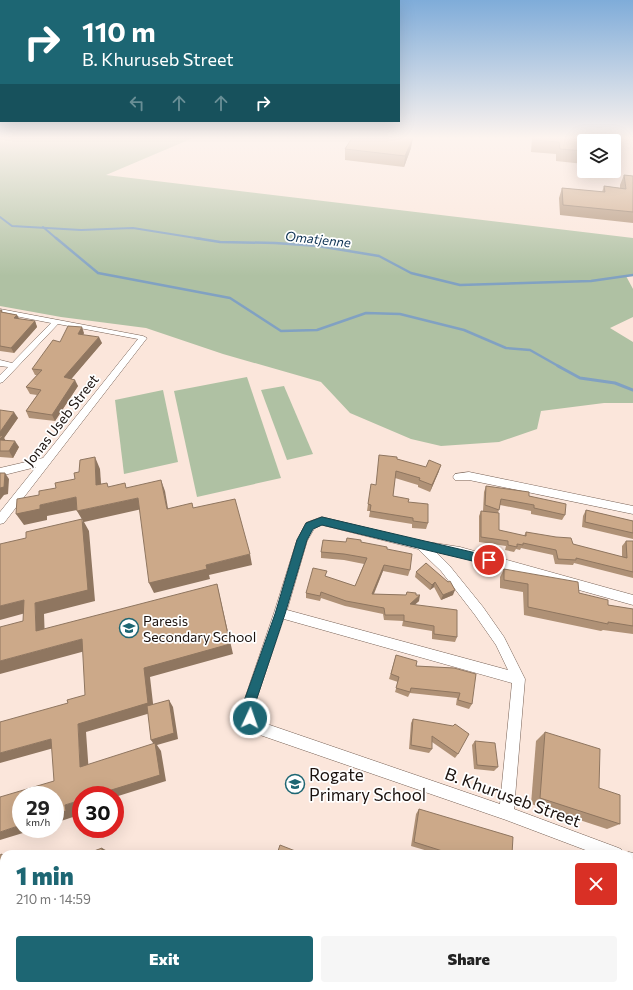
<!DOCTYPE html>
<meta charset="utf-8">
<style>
:root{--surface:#fff;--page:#f6f6f6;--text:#222;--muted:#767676;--accent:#1d6673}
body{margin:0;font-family:Commissioner,sans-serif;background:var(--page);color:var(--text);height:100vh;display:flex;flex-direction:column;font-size:15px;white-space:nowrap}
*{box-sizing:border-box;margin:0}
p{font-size:13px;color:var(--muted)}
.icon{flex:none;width:22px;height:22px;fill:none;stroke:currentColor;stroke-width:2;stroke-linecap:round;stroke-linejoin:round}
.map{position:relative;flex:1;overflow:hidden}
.sheet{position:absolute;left:0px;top:850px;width:633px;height:140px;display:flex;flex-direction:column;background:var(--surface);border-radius:12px 12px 0 0;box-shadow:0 4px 16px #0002}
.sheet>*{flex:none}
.guide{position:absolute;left:0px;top:0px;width:400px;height:122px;box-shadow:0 4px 16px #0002;background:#1d6673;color:#fff;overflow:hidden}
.buttons{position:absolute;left:577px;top:134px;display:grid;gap:8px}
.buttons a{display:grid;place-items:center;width:44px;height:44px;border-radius:4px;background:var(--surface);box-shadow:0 4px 16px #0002;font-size:20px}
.speed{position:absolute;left:12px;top:786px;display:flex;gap:8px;font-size:20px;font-weight:700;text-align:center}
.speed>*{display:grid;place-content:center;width:52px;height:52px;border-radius:50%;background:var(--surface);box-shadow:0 4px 16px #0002;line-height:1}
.speed small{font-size:10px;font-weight:400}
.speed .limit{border:6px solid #d22;background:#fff;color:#111}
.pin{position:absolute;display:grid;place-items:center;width:34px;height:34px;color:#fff;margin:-17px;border:2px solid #fff;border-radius:50%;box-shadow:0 1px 4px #0007}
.me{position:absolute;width:44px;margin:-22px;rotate:3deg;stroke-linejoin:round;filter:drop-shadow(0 0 3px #0008)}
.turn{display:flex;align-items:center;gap:14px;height:84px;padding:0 16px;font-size:18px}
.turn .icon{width:52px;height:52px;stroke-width:2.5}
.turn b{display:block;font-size:28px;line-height:34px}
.lanes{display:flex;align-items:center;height:38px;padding:0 16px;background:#0003;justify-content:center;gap:20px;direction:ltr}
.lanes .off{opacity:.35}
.round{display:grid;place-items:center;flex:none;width:42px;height:42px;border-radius:4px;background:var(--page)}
.head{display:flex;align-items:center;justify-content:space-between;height:68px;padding:0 16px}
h1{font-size:24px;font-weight:800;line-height:30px;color:var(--accent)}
.button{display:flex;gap:8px;margin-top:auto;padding:8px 16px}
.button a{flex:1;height:46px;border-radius:4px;background:var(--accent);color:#fff;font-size:16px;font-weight:800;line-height:46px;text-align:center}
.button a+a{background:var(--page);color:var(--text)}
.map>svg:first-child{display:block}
.green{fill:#afc1a3}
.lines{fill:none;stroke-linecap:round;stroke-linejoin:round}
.stream-far2{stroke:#81a1c2;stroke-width:2}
.stream-far1{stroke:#81a1c2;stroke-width:2.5}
.stream{stroke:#81a1c2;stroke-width:3}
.minor-casing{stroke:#776155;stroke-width:1}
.minor{fill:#fff;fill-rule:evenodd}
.wall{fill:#af9176}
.shaded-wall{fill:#8f7660}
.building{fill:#cca989;stroke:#8f7660}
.route{fill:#1d6673;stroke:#13424b}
.labels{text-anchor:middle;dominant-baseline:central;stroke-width:3.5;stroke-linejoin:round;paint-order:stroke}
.far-water-label{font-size:13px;font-style:italic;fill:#0c3152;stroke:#fff}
.street-label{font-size:14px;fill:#1b120e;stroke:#fff}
.poi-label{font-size:14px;fill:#1b120e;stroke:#fff;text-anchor:start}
.near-poi-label{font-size:17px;fill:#1b120e;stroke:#fff;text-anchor:start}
.near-street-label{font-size:17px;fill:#1b120e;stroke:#fff}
</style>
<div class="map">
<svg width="633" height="990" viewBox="0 0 633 990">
<rect width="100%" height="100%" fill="#fbe6db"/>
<g class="green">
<path d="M0,138h193l-87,37 527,63v37l-7,1 7,13v28l-23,11 23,14v61h-29l-63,8 -4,18 -38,13 -58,4 -30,-7 -61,-26 -29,-31 -98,-28 -77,-26 -85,-11 -61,-11z"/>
<path d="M247,377l34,101 -84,19 -23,-106z"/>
<path d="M284,386l29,68 -26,6 -26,-70z"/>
<path d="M163,390l15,72 -54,12 -9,-74z"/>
</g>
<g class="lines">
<g class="stream-far2">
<path d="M0,217l12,9 69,4 52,-2 69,11"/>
<path d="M43,227l14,12"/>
</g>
<g class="stream-far1">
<path d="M56,238l42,35 132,25 51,33 36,-1 49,-17 34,1 64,16 42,18 24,2 30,17"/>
<path d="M195,238l25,4 55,1 43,3 61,10 32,17 49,12 131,-4 42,-6"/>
</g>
<path class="stream" d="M558,366l22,12 35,5 18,7"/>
<g class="minor-casing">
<g id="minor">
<path d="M0,309l143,27 4,2 -143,185 -4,1v-12l36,-45 -36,9v-8l43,-10 95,-119 -80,-15 -55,58 -3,1v-8l8,-8 -8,-1v-6l12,3 39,-40 -51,-10z"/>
<path d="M469,472l164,34v8l-164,-34h-14l-2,-3 2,-3z"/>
<path d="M322,517l99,24 39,6 173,48v10l-173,-48 -24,-5 13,13 34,42 21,30 21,42 -11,130 102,38 5,2 2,5h-27l-90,-34 -246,-85 -5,-2 -10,-10 -2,-19 31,-91 23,-73 9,-17zM322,525l96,24 23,22 34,44 21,30 12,25 -221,-60 20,-69 7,-12zM284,619l228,64 -12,121 -236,-81 -8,-8 -1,-11z"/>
<path d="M629,852l4,1v14l-4,-1v-12h-5z"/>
<rect x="586" y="986" width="16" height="4"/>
</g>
</g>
<use href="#minor" class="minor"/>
</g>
<g class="wall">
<path d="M532,138h67l-15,3v23l-28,-3v-7l-25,-2z"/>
<path d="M411,148l-7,19 -59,-7v-11z"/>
<path d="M624,175l9,1v47l-73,-8 -1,-17 3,-10 40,4 2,-6 16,2v-3z"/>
<path d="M0,310l3,2 14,3 2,4 16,2 2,6 -23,26 -14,-2z"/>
<path d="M84,333l-1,2 19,8 -31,36 7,7 -23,35 -26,-3 -3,-7 11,-16 -7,-1 -4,-7 11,-12h-2l-3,-6 28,-27z"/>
<path d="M0,410l18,8 -14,20 1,2 14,7 -6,11 -13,-1z"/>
<path d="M397,459l42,12 -9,21 -12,-5v-2l-23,-7 -2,18 15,6 20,21 -2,6 -14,-1v-4l-43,-7 1,-6h-3l1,-7z"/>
<path d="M486,486l43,10 36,19 -3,5 -31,-6v-3l-31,-6 -2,8 1,17 25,6 2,-4 96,25v-11l4,-5h7v37l-59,-15 -1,2 -18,-1 -2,-9 -32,-7 -1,2 -4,-1 -2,3 -9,-2 1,-4 -27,-4v-26l2,-5h5h-3l1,-19z"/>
<path d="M586,510l47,11v18l-51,-12 1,-11z"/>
<path d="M346,542h15l26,7 23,21 -2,6 -25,-5 -9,23 32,1 1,-3 9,3 3,6 -5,4 43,32 -2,5 -23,-3v-8l-30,-5 1,-5 -19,-1 -1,-6 -38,-8 -24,-8 -1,3 -14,-3v-5l20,-16 29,9 9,-22 -20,-4 -23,-2v-6z"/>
<path d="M426,563l27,32 -12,5 -7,-13 -4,3 -15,-13 1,-5z"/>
<path d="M504,569l75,24 29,12 25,4v25l-30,-4 -2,1 -77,-16 -1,-23 -23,-4v-11z"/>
<path d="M396,655l20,11 38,2 18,36 -3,5 -13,-4 1,-7 -47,-5 -2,4 -13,-5 3,-10 -9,-3z"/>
<path d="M413,719l45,35 -3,4 -23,-16v7l-3,4 -20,-4 2,-26z"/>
<path d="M545,732l54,56 21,36 -13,5 -76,-25 5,-63z"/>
<path d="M475,741l23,26 -4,4 -20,-2 -2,-24z"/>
<path d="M419,809l93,45h-74l-27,-8 5,-32z"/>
<path d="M629,869h4v46l-4,-12z"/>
<path d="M633,977v13h-7l-1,-2 8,1z"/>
</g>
<g class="shaded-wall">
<path d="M413,138l-2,10 -7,19 1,-11z"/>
<path d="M17,315l3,5 -6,-2z"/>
<path d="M35,321l2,6 -23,26 -3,-5z"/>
<path d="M82,327l2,6 -4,8 -2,-7z"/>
<path d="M99,337l3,6 -35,41 -3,-7z"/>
<path d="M75,380l3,6 -23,35 -3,-6z"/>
<path d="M14,412l4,6 -14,20 3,5 -7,-3v-8z"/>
<path d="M15,441l4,6 -6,11 -4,-7z"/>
<path d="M95,457l5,12 2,27 -6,-11z"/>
<path d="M441,465l-2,6 -9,21 2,-7z"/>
<path d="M5,473l4,6 -1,15 -4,1 -4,5v-12z"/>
<path d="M161,480l4,11 5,29 -3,-11z"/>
<path d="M76,497l6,12 -35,7v4l-23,5 -8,-11 24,-9z"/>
<path d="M138,498l4,11 -58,13 5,9 6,70 -51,13 1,27 -9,-10 -1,-28 48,-82 -6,-10z"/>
<path d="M250,554l2,11 -43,10 1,4 -56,14 -5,-10 57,-18z"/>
<path d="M384,565l-1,6 -12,29 1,-6z"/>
<path d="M435,582l-1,5 -4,3 2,-5z"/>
<path d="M217,584l16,70 -83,23 4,35 -68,20 3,42 -9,-7 -2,-43 66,-56z"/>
<path d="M455,590l-2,5 -12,5 2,-5z"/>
<path d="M420,595l-1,6 -10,9 1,-6z"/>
<path d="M24,600l9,11 -33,9v-14z"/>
<path d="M82,639l7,11 -89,24v-13z"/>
<path d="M169,700l4,7 5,32 -21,6 4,6 5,30 -51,16v-2h-20l60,-49 -4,-6z"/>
<path d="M51,739l10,7 -61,17v-10z"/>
<path d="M81,800v8l-7,2 2,6 -21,7v-9l10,-9z"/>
<path d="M21,825v4h15l-36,11v-8z"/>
<path d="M102,848l9,5v1h-9z"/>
<path d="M2,854l2,1v28l-4,1v-7z"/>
</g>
<g class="building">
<path d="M352,138h61l-8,18 -60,-7z"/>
<path d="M534,138h65l1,3h-16v10l-24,-2 -1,-7 -25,-2z"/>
<path d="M624,175l9,1v36l-70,-7 -1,-17 43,4 -1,-6 22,3z"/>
<path d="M0,310h2l-1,2 16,3 -3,3 21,3 -24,27 -11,-2z"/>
<path d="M68,326l14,1 -4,7 21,3 -35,40 11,3 -23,35 -26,-4 15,-21 -15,-3 16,-17 -10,-1 21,-29 7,2z"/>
<path d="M0,410l14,2 -14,20z"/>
<path d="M0,436h3l-3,3z"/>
<path d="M0,440l15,1 -6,10h-9z"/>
<path d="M379,455l18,2v2l29,8 3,-7 12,5 -9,20 -13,-5 1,-2 -24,-7 -3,25 16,3 -1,3 20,2v19l-15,-2v-3l-43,-7 1,-6 -3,-1 3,-20 5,1z"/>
<path d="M95,457l1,28 11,-2 1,4 17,-4 1,5 35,-8 6,29 25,-6 1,5 42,-9 15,55 -44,11 1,4 -58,14 -11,-85 -61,13 -1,-14 -36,8v4l-24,5 1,-15 22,-4v-4l17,-3 -1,-5 20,-4 -1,-6 5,-1 1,-12z"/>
<path d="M0,473h5l-1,14 -4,1z"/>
<path d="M486,486l43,6v4l37,8 -1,11 -31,-7v-3l-33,-6 -2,11 -14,-5z"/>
<path d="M586,510l47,11v12l-48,-11z"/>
<path d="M481,511l18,2v17l27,6v-4l30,5 15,1 2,6 54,14 -1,-17h7v31l-57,-14v2l-18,-1 -2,-9 -33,-7v2l-6,-1v3l-9,-2v-4l-27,-4z"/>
<path d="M82,519l6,71 -53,13 1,28 181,-47 13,60 -86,24 4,35 -70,21 2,43 75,-24 5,32 -65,20h-14v5l-16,5 1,6 -11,3v-19h-34v30l-21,7v-35l54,-16 -3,-42 -51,14v-31l68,-19 -1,-3 18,-5 -3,-56 -82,22v-34l23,-6 1,-21 -24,6v-62l26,-6v-6z"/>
<path d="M347,538l14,2v2l26,5v2l25,5 -2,16 -26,-5 -12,29 34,1 1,-3 9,1v2h4l-10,9 47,6v27l-23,-3v-8l-30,-5v-6h-19l-1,-7 -38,-7 -25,-9 -1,4 -14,-3 7,-25 14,3 -2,5 30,10 12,-28 -23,-4 -23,-2 2,-12 23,2z"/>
<path d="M426,563l22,19 2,-1 5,9 -12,5 -8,-13 -3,3 -16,-13z"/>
<path d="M504,569l74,13 1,11 29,7v5l25,4v17l-25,-4v2l-80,-17v-23l-24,-4z"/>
<path d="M396,655l21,6 -1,5 38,2 22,6 -4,30 -14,-4 2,-7 -49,-5 -1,4 -14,-4 3,-11 -8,-3z"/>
<path d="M169,700l5,33 -23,7 -4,-34z"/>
<path d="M413,719l40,7 2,-2 14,10 -11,20 -26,-18v13l-21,-4z"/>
<path d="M545,732l55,17 -1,39 21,7v29l-80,-26z"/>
<path d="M475,741l20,2 3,24 -21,-2z"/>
<path d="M419,809l94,28 -1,17h-60l-38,-12z"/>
<path d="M280,845l23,9h-26z"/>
<path d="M102,848v6h-16z"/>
<path d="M2,854v23h-2v-22z"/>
<path d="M629,869h4v20l-4,-18z"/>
<path d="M4,893v84l-4,2v-84z"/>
<path d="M343,986h103l10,4h-103z"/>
</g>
<linearGradient id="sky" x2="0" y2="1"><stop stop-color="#7facd9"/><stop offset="0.5" stop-color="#fdf4ef"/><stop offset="1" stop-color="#fdf4ef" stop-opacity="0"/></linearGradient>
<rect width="633" height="276" fill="url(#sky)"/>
<path class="route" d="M322,517l167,39 4,1 1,3 -1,3 -4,2 -167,-40 -9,4 -6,11 -22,74 -30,90 1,14 -2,4 -4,1 -4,-1 -3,-18 32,-90 22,-74 9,-17z"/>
<defs>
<g id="school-ring" transform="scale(1)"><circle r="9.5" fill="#fff" stroke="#1d6673" stroke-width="1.5"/><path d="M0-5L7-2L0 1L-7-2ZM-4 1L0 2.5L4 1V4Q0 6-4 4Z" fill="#1d6673"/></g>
</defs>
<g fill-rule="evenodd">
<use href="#school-ring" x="129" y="628"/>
<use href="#school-ring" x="295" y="784"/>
</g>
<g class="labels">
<g class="far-water-label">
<text transform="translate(318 239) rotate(6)">Omatjenne</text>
</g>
<g class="street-label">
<text transform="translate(61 420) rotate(-52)">Jonas Useb Street</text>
</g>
<g class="poi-label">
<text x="143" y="620">Paresis<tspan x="143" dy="16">Secondary School</tspan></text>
</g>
<g class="near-poi-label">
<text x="309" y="774">Rogate<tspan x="309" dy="20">Primary School</tspan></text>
</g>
<g class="near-street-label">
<text transform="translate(513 797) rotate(20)">B. Khuruseb Street</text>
</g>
</g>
</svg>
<div class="buttons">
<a><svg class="icon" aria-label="layers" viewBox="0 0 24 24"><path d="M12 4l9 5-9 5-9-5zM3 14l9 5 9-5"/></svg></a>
</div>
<div class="speed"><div>29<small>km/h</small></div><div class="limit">30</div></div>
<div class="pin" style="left:489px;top:560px;background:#d93025"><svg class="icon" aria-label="arrive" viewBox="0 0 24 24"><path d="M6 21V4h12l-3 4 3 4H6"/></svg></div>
<svg class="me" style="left:250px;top:718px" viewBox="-20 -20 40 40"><circle r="17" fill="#1d6673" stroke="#fff" stroke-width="3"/><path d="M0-11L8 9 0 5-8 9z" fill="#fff"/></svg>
<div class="guide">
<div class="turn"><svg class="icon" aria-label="right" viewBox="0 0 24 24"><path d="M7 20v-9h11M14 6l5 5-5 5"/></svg><div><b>110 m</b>B. Khuruseb Street</div></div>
<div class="lanes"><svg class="icon off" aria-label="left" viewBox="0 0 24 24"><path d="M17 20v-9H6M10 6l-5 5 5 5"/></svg><svg class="icon off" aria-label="ahead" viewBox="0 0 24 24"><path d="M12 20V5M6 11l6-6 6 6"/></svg><svg class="icon off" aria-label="ahead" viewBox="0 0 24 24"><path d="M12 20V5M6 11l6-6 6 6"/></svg><svg class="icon" aria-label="right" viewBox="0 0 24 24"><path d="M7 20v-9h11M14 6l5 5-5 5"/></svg></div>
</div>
<section class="sheet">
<div class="head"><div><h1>1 min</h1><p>210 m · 14:59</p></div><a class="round" style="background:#d93025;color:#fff"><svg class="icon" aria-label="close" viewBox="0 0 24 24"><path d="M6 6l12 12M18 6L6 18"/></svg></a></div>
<div class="button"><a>Exit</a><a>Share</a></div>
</section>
</div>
